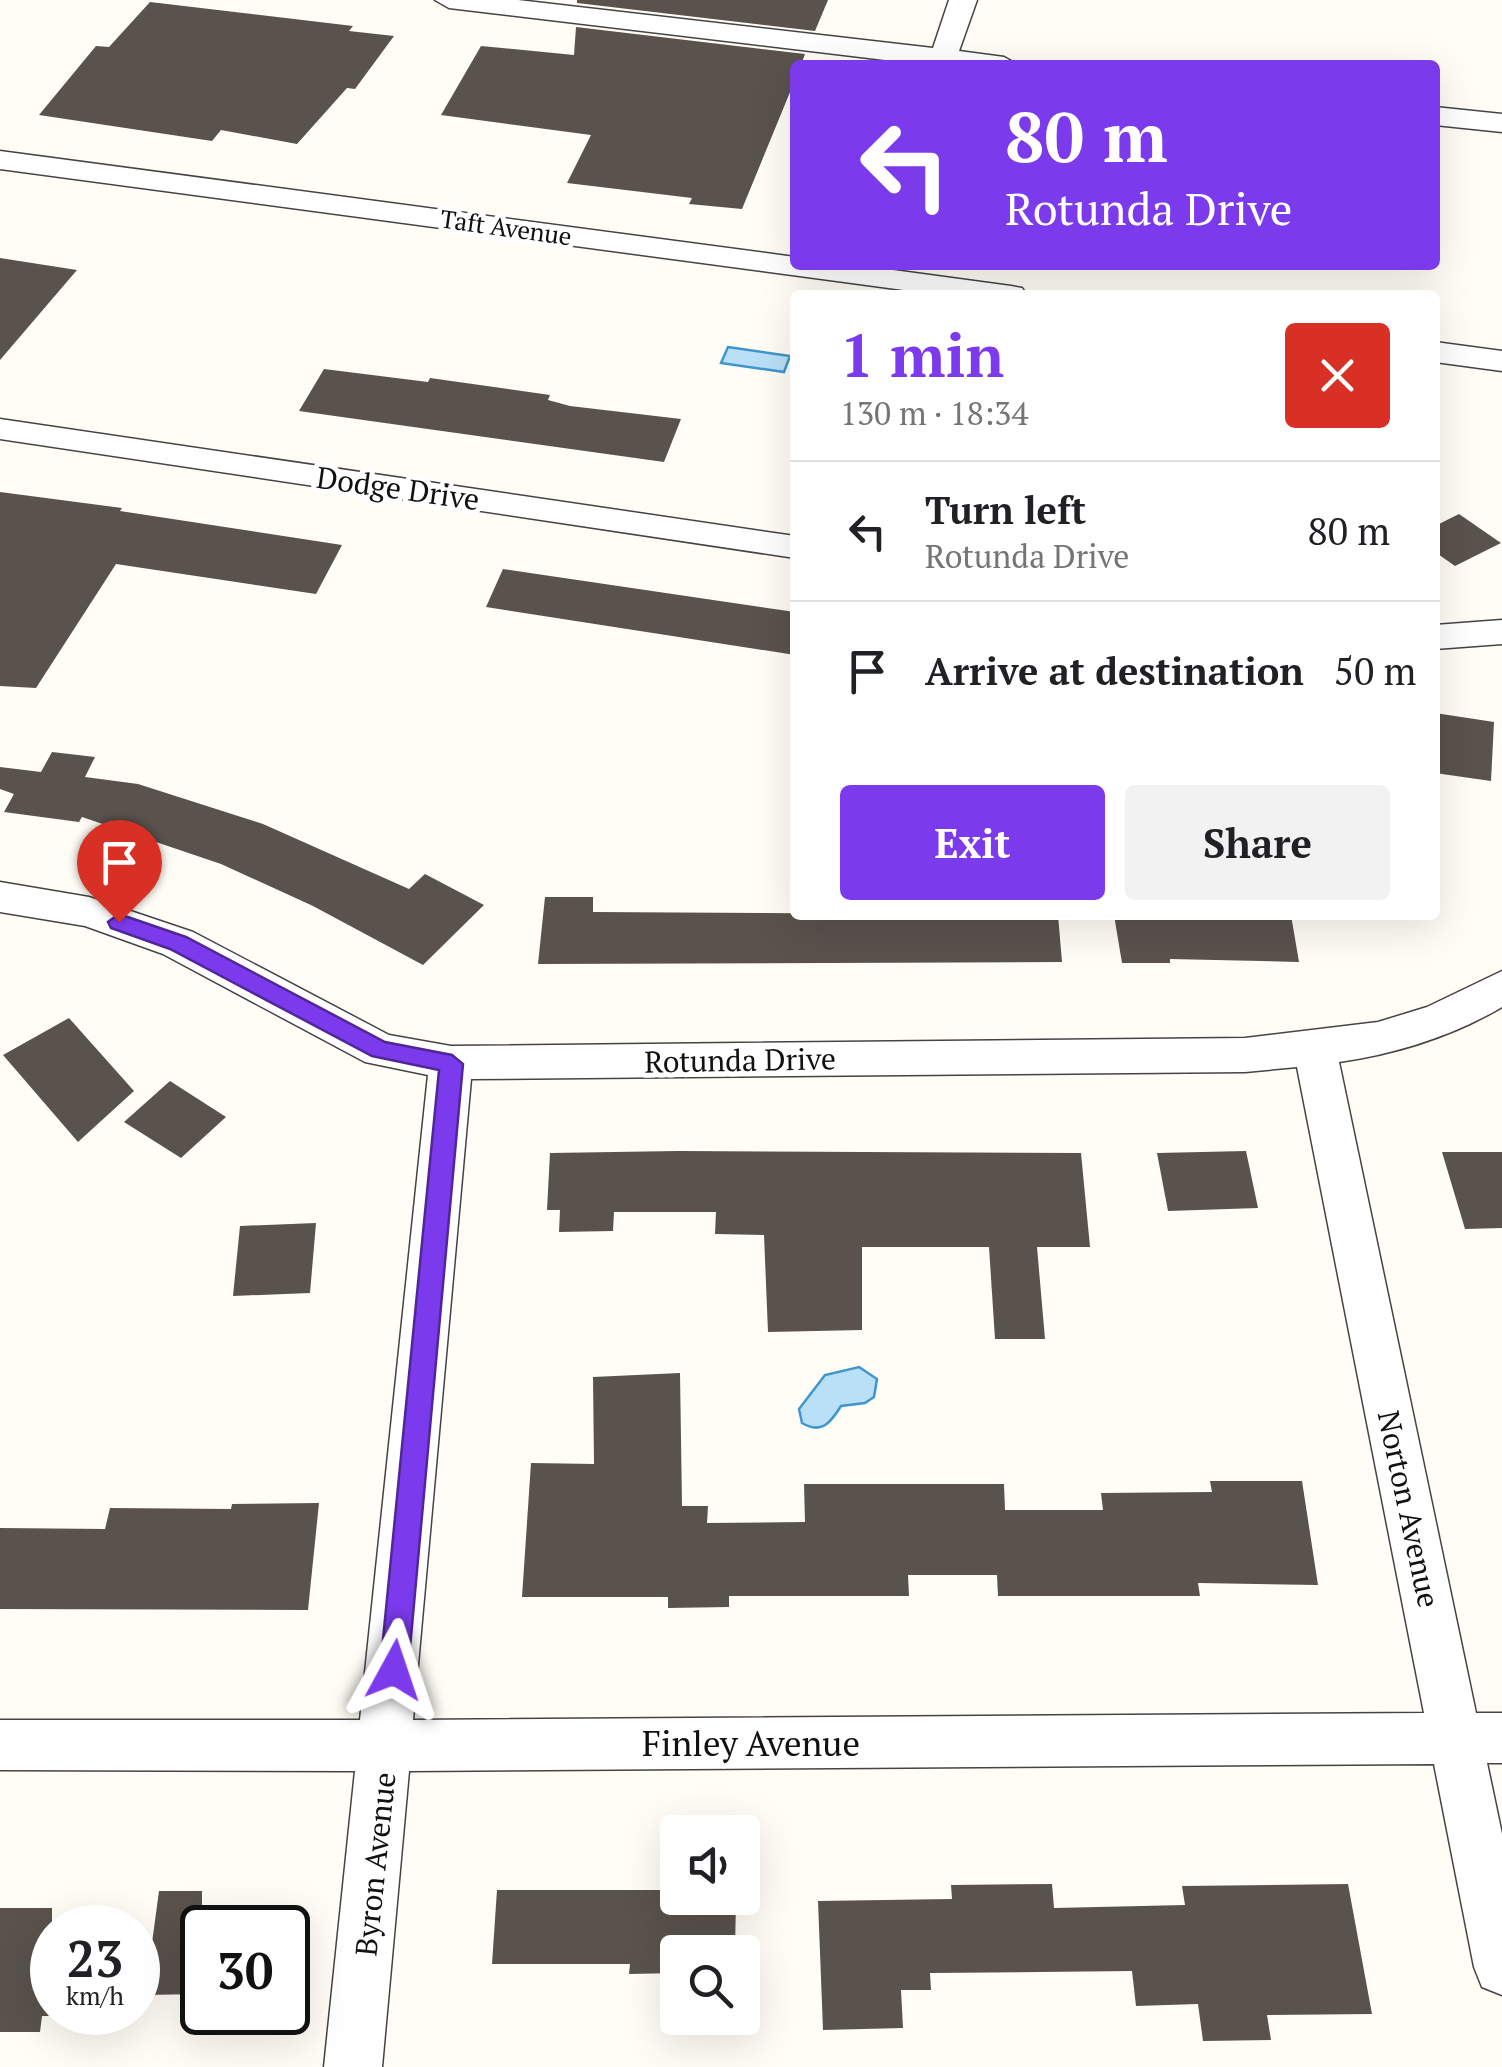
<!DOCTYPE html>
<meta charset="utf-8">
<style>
:root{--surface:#fff;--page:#f2f2f2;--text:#202124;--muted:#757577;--line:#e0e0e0;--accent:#7c3aed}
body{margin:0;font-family:"PT Serif",serif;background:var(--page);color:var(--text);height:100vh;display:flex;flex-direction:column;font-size:38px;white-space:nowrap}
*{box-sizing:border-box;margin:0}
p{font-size:32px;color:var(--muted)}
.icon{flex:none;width:55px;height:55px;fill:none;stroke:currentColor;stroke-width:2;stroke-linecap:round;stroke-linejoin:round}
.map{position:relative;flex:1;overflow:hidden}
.drawer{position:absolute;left:790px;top:290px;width:650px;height:630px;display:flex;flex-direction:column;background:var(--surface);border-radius:10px;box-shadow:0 10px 40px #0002}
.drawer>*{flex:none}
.banner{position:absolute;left:790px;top:60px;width:650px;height:210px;border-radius:10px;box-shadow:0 10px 40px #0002;background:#7c3aed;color:#fff;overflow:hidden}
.fabs{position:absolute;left:660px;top:1815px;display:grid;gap:20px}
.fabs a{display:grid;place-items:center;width:100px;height:100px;border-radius:10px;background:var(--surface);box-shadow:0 10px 40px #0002;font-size:50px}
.speed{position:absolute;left:30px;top:1905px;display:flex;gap:20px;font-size:50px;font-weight:700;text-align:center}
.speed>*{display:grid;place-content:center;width:130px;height:130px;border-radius:50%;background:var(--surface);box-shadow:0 10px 40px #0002;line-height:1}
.speed small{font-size:25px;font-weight:400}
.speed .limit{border:5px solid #111;border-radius:15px;background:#fff;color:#111}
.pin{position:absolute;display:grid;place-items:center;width:85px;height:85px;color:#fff;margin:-102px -42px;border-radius:50% 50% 50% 0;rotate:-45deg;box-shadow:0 0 10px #0007}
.pin .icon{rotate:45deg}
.me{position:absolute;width:110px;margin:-55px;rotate:5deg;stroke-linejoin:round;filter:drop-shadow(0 0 8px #0008)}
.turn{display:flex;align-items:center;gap:35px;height:210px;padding:0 50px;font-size:45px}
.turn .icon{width:130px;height:130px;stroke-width:2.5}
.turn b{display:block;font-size:70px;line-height:85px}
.round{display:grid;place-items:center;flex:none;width:105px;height:105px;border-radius:10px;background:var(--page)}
.summary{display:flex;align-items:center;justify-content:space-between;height:170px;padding:0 50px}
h1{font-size:60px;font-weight:600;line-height:75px;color:var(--accent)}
.primary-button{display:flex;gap:20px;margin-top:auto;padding:20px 50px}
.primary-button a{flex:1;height:115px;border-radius:10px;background:var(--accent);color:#fff;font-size:40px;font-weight:600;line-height:115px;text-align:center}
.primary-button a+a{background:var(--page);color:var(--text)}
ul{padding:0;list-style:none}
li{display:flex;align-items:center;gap:30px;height:140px;padding:0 50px;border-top:2px solid var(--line)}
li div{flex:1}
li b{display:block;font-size:38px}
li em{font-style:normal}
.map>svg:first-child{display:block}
.water{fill:#b9e0f7;stroke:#3f96cf;stroke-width:2.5}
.building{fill:#5a524d}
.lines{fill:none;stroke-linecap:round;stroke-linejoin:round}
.street-casing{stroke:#444;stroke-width:3}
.street{fill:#fff;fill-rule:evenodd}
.route{fill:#7c3aed;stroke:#51269a;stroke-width:2.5}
.labels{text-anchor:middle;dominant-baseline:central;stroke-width:10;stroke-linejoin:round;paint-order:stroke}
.far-street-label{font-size:25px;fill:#111;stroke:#fff}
.street-label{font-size:30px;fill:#111;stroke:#fff}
.near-street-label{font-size:35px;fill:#111;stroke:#fff}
</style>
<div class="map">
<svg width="1502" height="2067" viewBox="0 0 1502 2067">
<rect width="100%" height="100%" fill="#fffdf5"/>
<g class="water">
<path d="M728,347l62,9 -6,16 -63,-9z"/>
<path d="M859,1367l18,12 -3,18 -9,6 -24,3c-10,16 -19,29 -39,17l-3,-14 26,-34z"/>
</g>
<g class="building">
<path d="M577,0h251l-13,31 -238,-28z"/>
<path d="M150,2l203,24 -4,5 45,5 -39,53 -8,-1 -50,56 -76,-14 -9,11 -173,-26 57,-69 13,1z"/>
<path d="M576,27l229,27 -4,11h-6v15l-53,129 -53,-5 3,-6 -125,-15 24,-48 -150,-20 40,-69 93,9z"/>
<path d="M0,258l77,12 -77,90z"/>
<path d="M324,369l104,13 2,-4 120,17 -2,5 22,6 111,13 -17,43 -365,-51z"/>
<path d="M0,492l122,16 -2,3 222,34 -26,49 -200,-30 -80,124 -36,-2z"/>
<path d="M1459,514l42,29 -46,23 -20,-14v-26z"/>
<path d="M503,569l292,43v43l-309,-48z"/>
<path d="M1435,713l59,9 -3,59 -56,-8z"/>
<path d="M52,752l43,5 -10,20 53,7 125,40 146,65 16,-15 59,31 -61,60 -110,-59 -92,-42 -139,-47 -3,5 -75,-10 10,-18 -14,-5v-22l41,5z"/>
<path d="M545,897h48v15l465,3 4,47 -524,2z"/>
<path d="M1114,915h177l8,47 -129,-3v4h-48z"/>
<path d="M69,1018l65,73 -56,51 -75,-87z"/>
<path d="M170,1081l56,36 -45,41 -57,-36z"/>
<path d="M679,1151l402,2 9,94h-53l8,92h-50l-6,-92h-127v83l-94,2 -4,-97 -49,-1 1,-22h-102l-1,19 -54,1 1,-22h-13l3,-57z"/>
<path d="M1246,1151l12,57 -90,3 -11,-58z"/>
<path d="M1442,1152h60v76l-37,1z"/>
<path d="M316,1223l-6,70 -77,3 7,-70z"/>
<path d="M680,1373l2,133h26l-1,17 98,-1 -1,-38h200l1,26h98l-2,-17 111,-1 -2,-11h92l16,104 -120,-2 2,13h-202l-1,-21h-89l1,21h-180v11l-61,1v-11h-146l9,-134 63,1 -1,-87z"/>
<path d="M319,1503l-11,107 -308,-1v-81l105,1 5,-21 121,1 1,-5z"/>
<path d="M1052,1884l2,24 131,-3 -3,-19 166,-2 24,130 -105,1 4,25 -68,1 -5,-37 -62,2 -4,-35 -202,2 1,17h-30l2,38 -80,2 -5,-129 134,-2 -1,-14z"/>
<path d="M497,1890h181v8h58l-1,54h-57v21l-49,1 1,-10h-138z"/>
<path d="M159,1891h43v103l-57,1z"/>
<path d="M0,1908h52v108h-10l-2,16h-40z"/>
</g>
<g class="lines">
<g class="street-casing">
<g id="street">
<path d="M435,0h83l415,48 16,-48h28l-18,51 45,6 14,8h-91l-478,-57z"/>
<path d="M1435,107l67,7v18l-67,-7z"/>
<path d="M0,151l795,106v8h61l155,21 11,2 5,7h-86l-941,-126z"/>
<path d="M1435,342l67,9v20l-67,-9z"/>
<path d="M0,419l795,117v22l-795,-119z"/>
<path d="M1502,620v24l-67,5v-24z"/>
<path d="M0,882l89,15 104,35 196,103 62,11 794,-8 133,-16 49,-15 75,-36v36c-49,29 -107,47 -163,55l137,651h26v50h-15l15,71v161l-20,-8 -8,-20 -40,-203 -1025,7 -27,296h-58l31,-296 -355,-1v-50h360l68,-645 -63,-13 -202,-108 -78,-28 -85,-14zM1297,1067l127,646 -1011,7 58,-641 774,-7z"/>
</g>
</g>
<use href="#street" class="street"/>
</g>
<path class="route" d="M119,914l67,23 199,105 67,13 11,9 -55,606 -4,9 -10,4 -10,-4 -4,-9 59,-600 -67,-14 -202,-107 -59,-21 -3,-6z"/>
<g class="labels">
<g class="far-street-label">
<text transform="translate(506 227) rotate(8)">Taft Avenue</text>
</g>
<g class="street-label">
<text transform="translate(398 488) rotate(8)">Dodge Drive</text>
<text transform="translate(740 1060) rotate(-1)">Rotunda Drive</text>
<text transform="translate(1409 1509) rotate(78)">Norton Avenue</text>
<text transform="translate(375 1864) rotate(-84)">Byron Avenue</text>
</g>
<g class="near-street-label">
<text x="751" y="1743">Finley Avenue</text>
</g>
</g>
</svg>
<div class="fabs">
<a><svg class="icon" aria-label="sound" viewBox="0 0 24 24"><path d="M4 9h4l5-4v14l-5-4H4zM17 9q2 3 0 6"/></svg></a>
<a><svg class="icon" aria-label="search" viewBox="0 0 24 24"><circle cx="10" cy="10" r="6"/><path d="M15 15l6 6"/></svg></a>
</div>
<div class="speed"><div>23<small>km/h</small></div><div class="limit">30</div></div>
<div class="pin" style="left:119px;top:922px;background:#d93025"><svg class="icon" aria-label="arrive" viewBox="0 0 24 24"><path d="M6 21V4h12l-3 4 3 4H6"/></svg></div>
<svg class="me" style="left:394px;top:1670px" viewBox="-20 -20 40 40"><path d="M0-17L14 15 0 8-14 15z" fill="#7c3aed" stroke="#fff" stroke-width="4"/></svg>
<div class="banner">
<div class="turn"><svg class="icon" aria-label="left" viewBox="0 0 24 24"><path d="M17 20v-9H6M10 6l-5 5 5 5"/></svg><div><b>80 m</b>Rotunda Drive</div></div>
</div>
<section class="drawer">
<div class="summary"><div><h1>1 min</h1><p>130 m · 18:34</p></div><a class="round" style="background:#d93025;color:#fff"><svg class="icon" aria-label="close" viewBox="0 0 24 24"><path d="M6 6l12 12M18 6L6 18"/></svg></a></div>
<ul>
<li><svg class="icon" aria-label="left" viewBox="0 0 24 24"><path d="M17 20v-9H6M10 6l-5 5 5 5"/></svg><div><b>Turn left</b><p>Rotunda Drive</p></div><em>80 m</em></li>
<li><svg class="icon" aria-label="arrive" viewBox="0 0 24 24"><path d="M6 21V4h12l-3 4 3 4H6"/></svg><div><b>Arrive at destination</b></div><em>50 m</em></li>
</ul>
<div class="primary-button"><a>Exit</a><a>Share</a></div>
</section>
</div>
